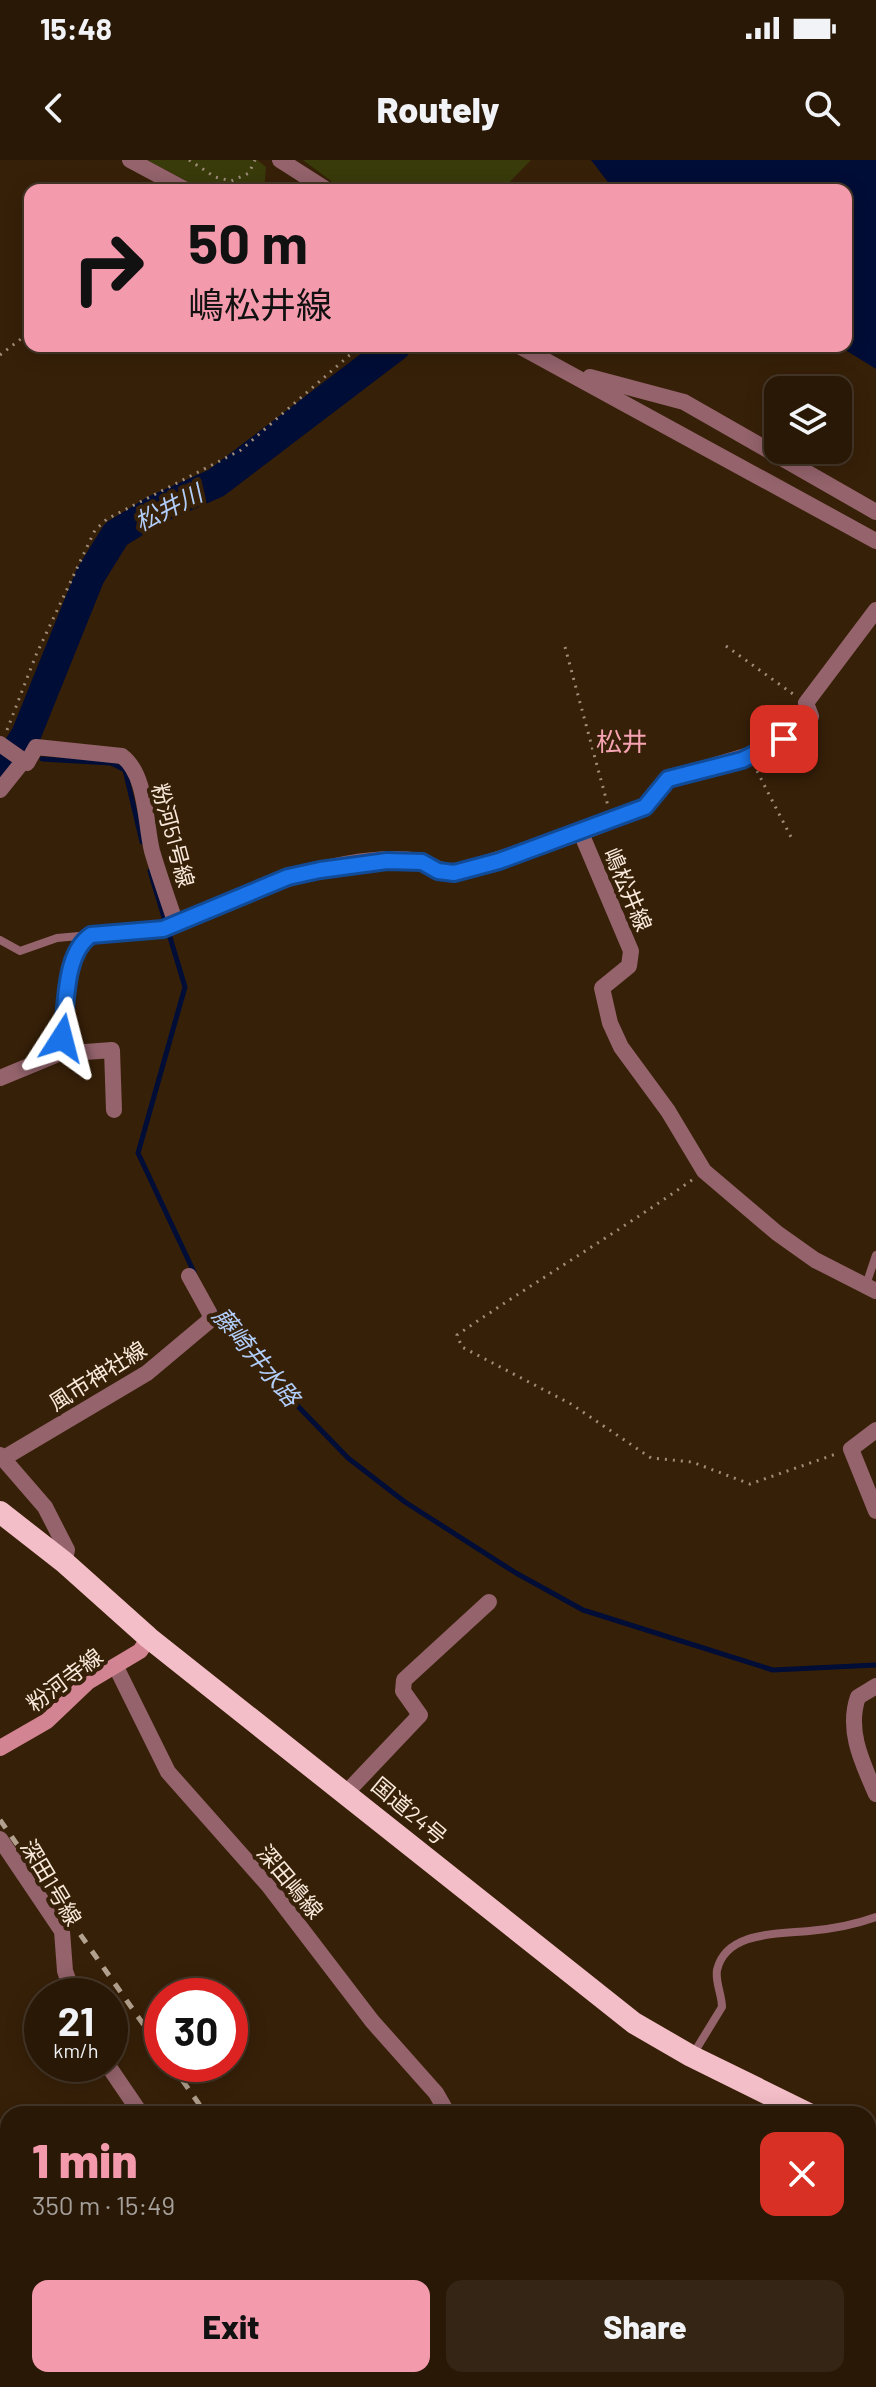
<!DOCTYPE html>
<meta charset="utf-8">
<style>
:root{--surface:#291806;--page:#352514;--text:#f1f3f6;--muted:#a5a09b;--line:#453728;--accent:#f39aac}
body{margin:0;font-family:Barlow,"Noto Sans JP",sans-serif;background:var(--page);color:var(--text);height:100vh;display:flex;flex-direction:column;font-size:30px;white-space:nowrap}
*{box-sizing:border-box;margin:0}
p{font-size:26px;color:var(--muted)}
.icon{flex:none;width:44px;height:44px;fill:none;stroke:currentColor;stroke-width:2;stroke-linecap:round;stroke-linejoin:round}
.map{position:relative;flex:1;overflow:hidden}
.side{position:absolute;left:0px;top:1946px;width:876px;height:282px;display:flex;flex-direction:column;background:var(--surface);border-radius:24px 24px 0 0;box-shadow:0 4px 20px #0003,0 0 0 2px var(--line)}
.side>*{flex:none}
.top-card{position:absolute;left:24px;top:24px;width:828px;height:168px;border-radius:16px;box-shadow:0 4px 20px #0003,0 0 0 2px var(--line);background:#f39aac;color:#111;overflow:hidden}
.buttons{position:absolute;left:764px;top:216px;display:grid;gap:16px}
.buttons a{display:grid;place-items:center;width:88px;height:88px;border-radius:16px;background:var(--surface);box-shadow:0 4px 20px #0003,0 0 0 2px var(--line);font-size:40px}
.speed{position:absolute;left:24px;top:1818px;display:flex;gap:16px;font-size:40px;font-weight:700;text-align:center}
.speed>*{display:grid;place-content:center;width:104px;height:104px;border-radius:50%;background:var(--surface);box-shadow:0 4px 20px #0003,0 0 0 2px var(--line);line-height:1}
.speed small{font-size:20px;font-weight:400}
.speed .limit{border:12px solid #d22;background:#fff;color:#111}
.pin{position:absolute;display:grid;place-items:center;width:68px;height:68px;color:#fff;margin:-34px;border-radius:16px;box-shadow:0 4px 12px #0006}
.me{position:absolute;width:88px;margin:-44px;rotate:9deg;stroke-linejoin:round;filter:drop-shadow(0 0 6px #0008)}
.turn{display:flex;align-items:center;gap:28px;height:168px;padding:0 32px;font-size:36px}
.turn .icon{width:104px;height:104px;stroke-width:2.5}
.turn b{display:block;font-size:56px;line-height:68px}
.round{display:grid;place-items:center;flex:none;width:84px;height:84px;border-radius:16px;background:var(--page)}
.headline{display:flex;align-items:center;justify-content:space-between;height:136px;padding:0 32px}
h1{font-size:48px;font-weight:800;line-height:60px;color:var(--accent)}
.primary-button{display:flex;gap:16px;margin-top:auto;padding:16px 32px}
.primary-button a{flex:1;height:92px;border-radius:16px;background:var(--accent);color:#111;font-size:32px;font-weight:800;line-height:92px;text-align:center}
.primary-button a+a{background:var(--page);color:var(--text)}
.status{display:flex;justify-content:space-between;align-items:center;height:56px;padding:0 40px;background:var(--surface);direction:ltr}
.status svg{height:22px;fill:currentColor}
header{display:flex;justify-content:space-between;align-items:center;height:104px;padding:0 32px;background:var(--surface);font-size:36px;font-weight:800}
.map>svg:first-child{display:block}
.green{fill:#393b0b}
.water{fill:#000d36}
.lines{fill:none;stroke-linecap:round;stroke-linejoin:round}
.stream{stroke:#000d36;stroke-width:5}
.river{stroke:#000d36;stroke-width:30}
.path{stroke:#9f8c79;stroke-width:3;stroke-dasharray:2 6;stroke-linecap:butt}
.service{stroke:#94636c;stroke-width:8}
.minor{stroke:#94636c;stroke-width:16}
.secondary{stroke:#d38493;stroke-width:16}
.trunk{stroke:#f4bec8;stroke-width:22}
.rail{stroke:#b3a18f;stroke-width:5;stroke-dasharray:10 10;stroke-linecap:butt}
.route-casing{stroke:#114b97;stroke-width:20}
.route{stroke:#1a73e8;stroke-width:14}
.labels{text-anchor:middle;dominant-baseline:central;stroke-width:8;stroke-linejoin:round;paint-order:stroke}
.street-label{font-size:22px;fill:#f9e9db;stroke:#372008}
.water-label{font-size:24px;font-style:italic;fill:#b1cefa;stroke:#372008}
.quarter-label{font-size:26px;fill:#f6a3b3;stroke:#372008}
</style>
<div class="status"><b>15:48</b><svg viewBox="0 0 49 12"><path d="M0 12V9h3v3zM5 12V6h3v6zM10 12V3h3v9zM15 12V0h3v12zM26 1h20v11H26zM47 4h2v5h-2z"/></svg></div>
<header><svg class="icon" aria-label="back" viewBox="0 0 24 24"><path d="M15 5l-7 7 7 7"/></svg>Routely<svg class="icon" aria-label="search" viewBox="0 0 24 24"><circle cx="10" cy="10" r="6"/><path d="M15 15l6 6"/></svg></header>
<div class="map">
<svg width="876" height="2227" viewBox="0 0 876 2227">
<rect width="100%" height="100%" fill="#372008"/>
<g class="green">
<path d="M147,0h110l9,7 -2,23h-61z"/>
<path d="M303,0h228l-29,30h-159z"/>
</g>
<path class="water" d="M591,0h285v209l-37,-23h7v-156h-232z"/>
<g class="lines">
<g class="stream">
<path d="M42,599l69,4 14,7 17,72"/>
<path d="M150,711l35,116 -47,166 56,119"/>
<path d="M216,1152l43,54 89,92 57,44 111,71 67,37 190,60 103,-5"/>
</g>
<path class="river" d="M0,616l26,-41 64,-159 26,-42 39,-24 61,-27 180,-137"/>
<g class="path">
<path d="M189,0l26,17 16,4 18,-8 6,-13"/>
<path d="M0,195l30,-23"/>
<path d="M726,486l67,48"/>
<path d="M565,487l43,159"/>
<path d="M7,570l29,-75 59,-125 12,-11 134,-69 119,-104"/>
<path d="M757,611l35,68"/>
<path d="M692,1020c-77,54 -158,102 -235,155l5,12 109,57 80,54 41,4 58,22 86,-30"/>
</g>
<g class="service">
<path d="M0,780l20,11 37,-13 33,-3"/>
<path d="M866,1125l10,-30"/>
<path d="M692,1896l30,-49c0,-12 -7,-25 -5,-37 9,-39 62,-36 92,-39 23,-2 45,-6 67,-14"/>
</g>
<g class="minor">
<path d="M130,0l56,30"/>
<path d="M280,0l47,30"/>
<path d="M519,186l357,195"/>
<path d="M590,217l94,25 192,110"/>
<path d="M0,584l27,19 9,-16 86,9c25,19 23,67 30,95 7,24 16,49 24,73"/>
<path d="M0,630l24,-30"/>
<path d="M581,673l64,-26 23,-28 101,-30 42,-33 -5,-13 70,-93"/>
<path d="M172,765c66,-30 174,-76 248,-64 11,3 20,11 34,12l127,-40 50,118 -2,15 -27,22 8,35 11,24 47,64 36,60 73,62 38,27 61,31"/>
<path d="M58,894l54,-4 2,60"/>
<path d="M0,918l58,-24c7,-32 6,-100 33,-119l72,-6"/>
<path d="M876,1270l-25,19 25,62"/>
<path d="M0,1295l45,52 22,43 -3,12"/>
<path d="M2,1299l145,-86 62,-52 1,-7 -21,-38"/>
<path d="M116,1507l52,105 100,113 104,136 64,72 12,21"/>
<path d="M876,1526l-18,11c-12,34 5,67 18,97"/>
<path d="M347,1632l73,-77 -17,-24 1,-11 85,-78"/>
<path d="M0,1679l62,92 3,40 9,25"/>
<path d="M107,1904l34,50"/>
<path d="M868,2066l8,-5"/>
<path d="M746,2220l6,7"/>
<path d="M650,2227l10,-7"/>
</g>
<path class="secondary" d="M0,1588l47,-27 41,-39 52,-31 9,-13"/>
<g class="trunk">
<path d="M0,1352l64,50 85,76 485,385 57,33 118,58"/>
<path d="M868,1981l8,4"/>
</g>
<g class="rail">
<path d="M0,1660l162,231"/>
<path d="M171,1904l35,50"/>
<path d="M431,2220l9,7"/>
</g>
</g>
<g class="lines">
<g class="route-casing">
<path id="route" d="M62,878c5,-31 1,-84 29,-103l72,-6 125,-52 32,-7 67,-9 35,1 16,9 16,2 45,-12 146,-54 23,-28 74,-19 42,-21"/>
</g>
<use href="#route" class="route"/>
</g>
<g class="labels">
<g class="street-label">
<text transform="translate(174 675) rotate(75)">粉河51号線</text>
<text transform="translate(629 729) rotate(67)">嶋松井線</text>
<text transform="translate(97 1215) rotate(-32)">風市神社線</text>
<text transform="translate(64 1519) rotate(-37)">粉河寺線</text>
<text transform="translate(410 1650) rotate(40)">国道24号</text>
<text transform="translate(291 1721) rotate(50)">深田嶋線</text>
<text transform="translate(52 1722) rotate(59)">深田1号線</text>
</g>
<g class="water-label">
<text transform="translate(168 347) rotate(-27)">松井川</text>
<text transform="translate(257 1196) rotate(50)">藤崎井水路</text>
</g>
<g class="quarter-label">
<text x="622" y="580">松井</text>
</g>
</g>
</svg>
<div class="buttons">
<a><svg class="icon" aria-label="layers" viewBox="0 0 24 24"><path d="M12 4l9 5-9 5-9-5zM3 14l9 5 9-5"/></svg></a>
</div>
<div class="speed"><div>21<small>km/h</small></div><div class="limit">30</div></div>
<div class="pin" style="left:784px;top:579px;background:#d93025"><svg class="icon" aria-label="arrive" viewBox="0 0 24 24"><path d="M6 21V4h12l-3 4 3 4H6"/></svg></div>
<svg class="me" style="left:62px;top:878px" viewBox="-20 -20 40 40"><path d="M0-17L14 15 0 8-14 15z" fill="#1a73e8" stroke="#fff" stroke-width="4"/></svg>
<div class="top-card">
<div class="turn"><svg class="icon" aria-label="right" viewBox="0 0 24 24"><path d="M7 20v-9h11M14 6l5 5-5 5"/></svg><div><b>50 m</b>嶋松井線</div></div>
</div>
<section class="side">
<div class="headline"><div><h1>1 min</h1><p>350 m · 15:49</p></div><a class="round" style="background:#d93025;color:#fff"><svg class="icon" aria-label="close" viewBox="0 0 24 24"><path d="M6 6l12 12M18 6L6 18"/></svg></a></div>
<div class="primary-button"><a>Exit</a><a>Share</a></div>
</section>
</div>
